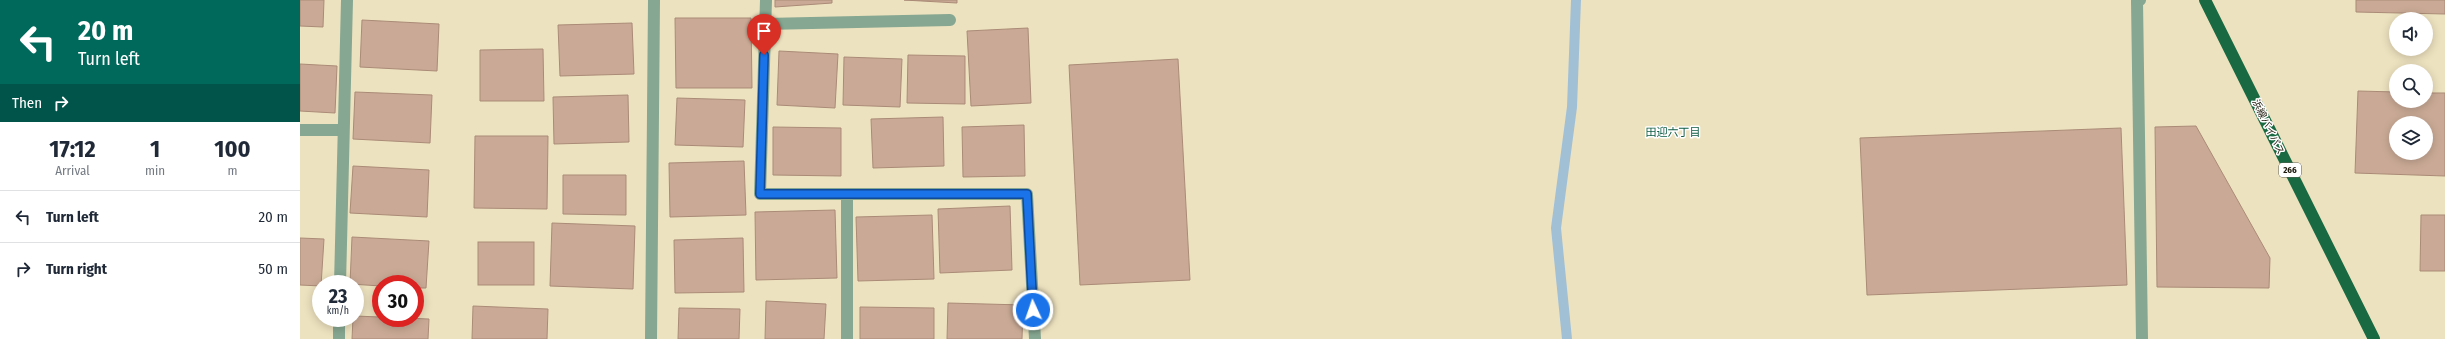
<!DOCTYPE html>
<meta charset="utf-8">
<style>
:root{--surface:#fff;--page:#f6f6f7;--text:#1f2937;--muted:#747a83;--line:#e0e1e3}
body{margin:0;font-family:"Fira Sans Condensed","Noto Sans JP",sans-serif;background:var(--page);color:var(--text);height:100vh;display:flex;flex-direction:column;font-size:15px;white-space:nowrap}
*{box-sizing:border-box;margin:0}
p{font-size:13px;color:var(--muted)}
.icon{flex:none;width:22px;height:22px;fill:none;stroke:currentColor;stroke-width:2;stroke-linecap:round;stroke-linejoin:round}
.map{position:relative;flex:1;overflow:hidden}
.panel{display:flex;flex-direction:column;background:var(--surface);width:300px}
.panel>*{flex:none}
.guide{background:#00695c;color:#fff;overflow:hidden}
.buttons{position:absolute;left:2089px;top:12px;display:grid;gap:8px}
.buttons a{display:grid;place-items:center;width:44px;height:44px;border-radius:50%;background:var(--surface);box-shadow:0 2px 10px #0003;font-size:20px}
.speed{position:absolute;left:12px;top:275px;display:flex;gap:8px;font-size:20px;font-weight:700;text-align:center}
.speed>*{display:grid;place-content:center;width:52px;height:52px;border-radius:50%;background:var(--surface);box-shadow:0 2px 10px #0003;line-height:1}
.speed small{font-size:10px;font-weight:400}
.speed .limit{border:6px solid #d22;background:#fff;color:#111}
.pin{position:absolute;display:grid;place-items:center;width:34px;height:34px;color:#fff;margin:-41px -17px;border-radius:50% 50% 50% 0;rotate:-45deg;box-shadow:0 0 4px #0007}
.pin .icon{rotate:45deg}
.me{position:absolute;width:44px;margin:-22px;rotate:357deg;stroke-linejoin:round;filter:drop-shadow(0 0 3px #0008)}
.turn{display:flex;align-items:center;gap:14px;height:84px;padding:0 12px;font-size:18px}
.turn .icon{width:52px;height:52px;stroke-width:2.5}
.turn b{display:block;font-size:28px;line-height:34px}
.then{display:flex;align-items:center;height:38px;padding:0 12px;background:#0003;gap:8px;font-size:15px}
.eta{display:flex;justify-content:space-evenly;align-items:center;height:68px;text-align:center}
.eta b{font-size:24px;font-weight:700;line-height:28px}
ul{padding:0;list-style:none}
li{display:flex;align-items:center;gap:12px;height:52px;padding:0 12px;border-top:1px solid var(--line)}
li div{flex:1}
li b{display:block;font-size:15px}
li em{font-style:normal}
main{display:flex;flex:1;min-height:0}
.map>svg:first-child{display:block}
.lines{fill:none;stroke-linecap:round;stroke-linejoin:round}
.stream{stroke:#a1c0d6;stroke-width:10}
.building{fill:#caaa96;stroke:#aa8b77;fill-rule:evenodd}
.service{stroke:#86a791;stroke-width:12}
.minor{stroke:#86a791;stroke-width:12}
.trunk{stroke:#196a42;stroke-width:12}
.route-casing{stroke:#114b97;stroke-width:10}
.route{stroke:#1a73e8;stroke-width:7}
.labels{text-anchor:middle;dominant-baseline:central;stroke-width:3;stroke-linejoin:round;paint-order:stroke}
.shield{fill:#fff;stroke:#615e55;stroke-width:1}
.shield-label{font-size:9px;font-weight:bold;fill:#1d190c}
.street-label{font-size:10px;fill:#1d190c;stroke:#fff}
.neighbourhood-label{font-size:11px;fill:#0d5a43;stroke:#fff}
</style>
<main>
<section class="panel">
<div class="guide">
<div class="turn"><svg class="icon" aria-label="left" viewBox="0 0 24 24"><path d="M17 20v-9H6M10 6l-5 5 5 5"/></svg><div><b>20 m</b>Turn left</div></div>
<div class="then">Then<svg class="icon" aria-label="right" viewBox="0 0 24 24"><path d="M7 20v-9h11M14 6l5 5-5 5"/></svg></div>
</div>
<div class="eta">
<div><b>17:12</b><p>Arrival</p></div>
<div><b>1</b><p>min</p></div>
<div><b>100</b><p>m</p></div>
</div>
<ul>
<li><svg class="icon" aria-label="left" viewBox="0 0 24 24"><path d="M17 20v-9H6M10 6l-5 5 5 5"/></svg><div><b>Turn left</b></div><em>20 m</em></li>
<li><svg class="icon" aria-label="right" viewBox="0 0 24 24"><path d="M7 20v-9h11M14 6l5 5-5 5"/></svg><div><b>Turn right</b></div><em>50 m</em></li>
</ul>
</section>
<div class="map">
<svg width="2145" height="339" viewBox="0 0 2145 339">
<rect width="100%" height="100%" fill="#ede2bf"/>
<g class="lines">
<path class="stream" d="M1267,339l-11,-111 16,-121 4,-107"/>
</g>
<g class="building">
<path d="M0,0h24l-1,27 -23,-1z"/>
<path d="M475,0h57v3l-57,4z"/>
<path d="M604,0h53v3z"/>
<path d="M2056,0h89v14l-89,-2z"/>
<path d="M375,18h76l1,70h-76z"/>
<path d="M62,20l77,4 -2,47 -77,-4z"/>
<path d="M332,23l2,51 -74,2 -2,-51z"/>
<path d="M728,28l3,75 -60,3 -4,-75z"/>
<path d="M243,49l1,52h-64v-51z"/>
<path d="M479,51l59,3 -3,54 -58,-3z"/>
<path d="M608,55l57,1v48l-58,-1z"/>
<path d="M544,57l58,2 -2,48 -57,-2z"/>
<path d="M878,59l12,221 -110,5 -11,-220z"/>
<path d="M0,64l37,2 -2,47 -35,-2z"/>
<path d="M2058,91l38,1v9h30v-8h19v83l-90,-3zM2096,123h30v30h-30z"/>
<path d="M55,92l77,3 -2,48 -77,-4z"/>
<path d="M328,95l1,47 -75,2 -1,-47z"/>
<path d="M377,98l68,2 -2,47 -68,-2z"/>
<path d="M643,117l1,49 -71,2 -2,-49z"/>
<path d="M724,125l1,51 -62,1 -1,-50z"/>
<path d="M1896,126l74,132 -1,30 -112,-1 -2,-160z"/>
<path d="M473,127l68,1v48l-68,-1z"/>
<path d="M1821,128l6,157 -260,10 -7,-157z"/>
<path d="M175,136h73l-1,73 -73,-1z"/>
<path d="M444,161l2,54 -76,2 -1,-54z"/>
<path d="M53,166l76,4 -2,47 -77,-4z"/>
<path d="M263,175h63v40l-63,-1z"/>
<path d="M710,206l2,64 -72,3 -2,-64z"/>
<path d="M535,210l2,68 -81,2 -1,-68z"/>
<path d="M632,215l2,64 -76,2 -2,-64z"/>
<path d="M2121,215h24v56h-25z"/>
<path d="M252,223l83,3 -2,63 -83,-3z"/>
<path d="M52,237l77,4 -3,47h-11v-4h-34v2l-31,-2z"/>
<path d="M0,238l24,1 -3,47 -21,-1z"/>
<path d="M443,238l1,54 -69,1 -1,-53z"/>
<rect x="178" y="242" width="56" height="43"/>
<path d="M466,301l60,3 -2,35h-59z"/>
<path d="M648,303l75,2 -1,34h-75z"/>
<path d="M173,306l75,3 -1,30h-75z"/>
<path d="M560,307l74,1v31h-74z"/>
<path d="M379,308l61,1 -1,30h-61z"/>
<path d="M55,316l74,3 -1,20h-76l1,-21z"/>
</g>
<g class="lines">
<path class="service" d="M1840,0l-3,1 5,338"/>
<g class="minor">
<path d="M466,0l-6,194h267l8,145"/>
<path d="M465,24l185,-4"/>
<path d="M0,130h43"/>
<path d="M547,194v145"/>
<path d="M40,284l7,-284"/>
<path d="M39,339v-21"/>
<path d="M351,339l3,-339"/>
</g>
<path class="trunk" d="M1905,0l169,339"/>
</g>
<g class="lines">
<g class="route-casing">
<path id="route" d="M464,55l-4,139h267l6,116"/>
</g>
<use href="#route" class="route"/>
</g>
<g class="labels">
<rect class="shield" x="1979" y="163" width="22" height="14" rx="3"/>
<g class="shield-label">
<text x="1990" y="170">266</text>
</g>
<g class="street-label">
<text transform="translate(1968 127) rotate(64)">浜線バイパス</text>
</g>
<g class="neighbourhood-label">
<text x="1373" y="132">田迎六丁目</text>
</g>
</g>
</svg>
<div class="buttons">
<a><svg class="icon" aria-label="sound" viewBox="0 0 24 24"><path d="M4 9h4l5-4v14l-5-4H4zM17 9q2 3 0 6"/></svg></a>
<a><svg class="icon" aria-label="search" viewBox="0 0 24 24"><circle cx="10" cy="10" r="6"/><path d="M15 15l6 6"/></svg></a>
<a><svg class="icon" aria-label="layers" viewBox="0 0 24 24"><path d="M12 4l9 5-9 5-9-5zM3 14l9 5 9-5"/></svg></a>
</div>
<div class="speed"><div>23<small>km/h</small></div><div class="limit">30</div></div>
<div class="pin" style="left:464px;top:55px;background:#d93025"><svg class="icon" aria-label="arrive" viewBox="0 0 24 24"><path d="M6 21V4h12l-3 4 3 4H6"/></svg></div>
<svg class="me" style="left:733px;top:310px" viewBox="-20 -20 40 40"><circle r="17" fill="#1a73e8" stroke="#fff" stroke-width="3"/><path d="M0-11L8 9 0 5-8 9z" fill="#fff"/></svg>
</div>
</main>
